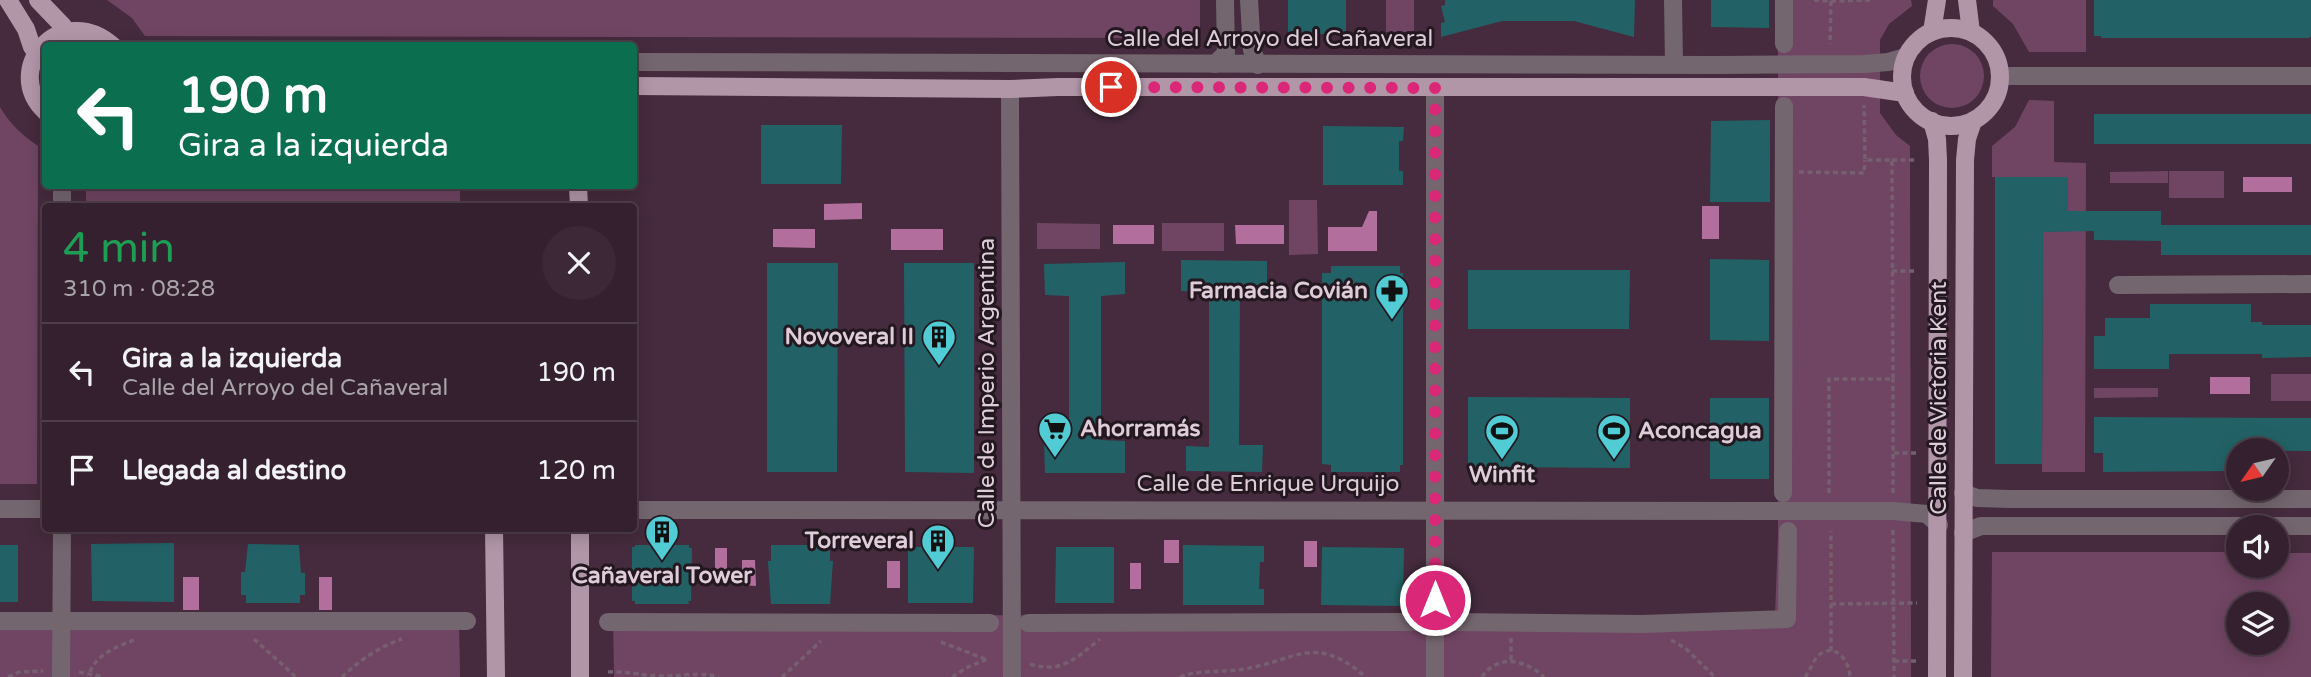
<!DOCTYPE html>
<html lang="es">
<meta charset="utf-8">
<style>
:root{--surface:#34202e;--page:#3c2836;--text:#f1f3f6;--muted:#a9a3aa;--line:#4e3e4a}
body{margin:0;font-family:"Varela Round",sans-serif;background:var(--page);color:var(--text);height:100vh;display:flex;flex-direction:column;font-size:26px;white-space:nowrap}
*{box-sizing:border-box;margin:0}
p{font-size:23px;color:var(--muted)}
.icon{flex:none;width:38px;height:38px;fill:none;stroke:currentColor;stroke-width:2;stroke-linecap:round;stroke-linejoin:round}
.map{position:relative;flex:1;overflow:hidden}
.drawer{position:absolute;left:42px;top:203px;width:595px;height:329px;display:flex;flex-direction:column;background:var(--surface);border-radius:7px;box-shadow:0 4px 18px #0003,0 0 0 2px var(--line)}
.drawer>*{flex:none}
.hud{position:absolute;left:42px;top:42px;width:595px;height:147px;border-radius:7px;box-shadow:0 4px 18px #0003,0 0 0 2px var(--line);background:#0b6e4f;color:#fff;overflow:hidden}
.needle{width:46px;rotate:236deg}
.tools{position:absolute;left:2226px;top:438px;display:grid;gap:14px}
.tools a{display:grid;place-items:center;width:63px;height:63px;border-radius:50%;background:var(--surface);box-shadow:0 4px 18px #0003,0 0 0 2px var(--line);font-size:35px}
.pin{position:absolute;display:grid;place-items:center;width:60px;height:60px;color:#fff;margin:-30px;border:4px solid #fff;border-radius:50%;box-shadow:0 2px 7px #0007}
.me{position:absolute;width:77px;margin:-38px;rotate:0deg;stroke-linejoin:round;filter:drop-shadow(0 0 5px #0008)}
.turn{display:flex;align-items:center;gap:24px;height:147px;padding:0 21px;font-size:32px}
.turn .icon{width:91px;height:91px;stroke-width:2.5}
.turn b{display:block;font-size:49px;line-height:60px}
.round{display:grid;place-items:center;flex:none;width:74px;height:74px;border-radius:37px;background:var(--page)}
.summary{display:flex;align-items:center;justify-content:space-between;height:119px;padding:0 21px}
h1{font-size:42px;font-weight:600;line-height:52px;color:#1e9e55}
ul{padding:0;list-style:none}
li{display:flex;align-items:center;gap:21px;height:98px;padding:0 21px;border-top:2px solid var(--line)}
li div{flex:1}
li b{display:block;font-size:26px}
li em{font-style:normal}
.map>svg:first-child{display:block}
.green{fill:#704563;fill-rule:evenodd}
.water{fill:#b26e9d}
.building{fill:#226266}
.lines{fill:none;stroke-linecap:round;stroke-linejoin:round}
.path{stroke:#765f6f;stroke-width:3.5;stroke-dasharray:5 3.5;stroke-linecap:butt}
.minor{stroke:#74666f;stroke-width:18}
.major{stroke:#b196a8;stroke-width:18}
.route{stroke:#db2777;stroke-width:12;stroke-dasharray:0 21.6}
.labels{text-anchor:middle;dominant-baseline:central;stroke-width:6;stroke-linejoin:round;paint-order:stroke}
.street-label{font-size:23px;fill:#decdd8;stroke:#241820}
.poi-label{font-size:23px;font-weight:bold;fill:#decdd8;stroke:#241820;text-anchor:end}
</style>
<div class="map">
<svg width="2311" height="677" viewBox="0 0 2311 677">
<rect width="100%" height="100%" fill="#452b3d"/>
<g class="green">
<path d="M107,0h1093v38l-1055,-2 -13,-18z"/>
<rect x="1386" y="0" width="28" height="32"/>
<path d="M1778,0h133l1,6 -23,18 -9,16v73l16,22 14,11 1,531h-1297l-1,-62 1162,1 3,-80z"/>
<path d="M1993,0h93v52h-57l-16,-28 -20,-18z"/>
<circle cx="1952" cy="76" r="32"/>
<path d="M2029,100l25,1v61l32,1 -1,309h-43l1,-240 25,-1v-53l-76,-1v-31l23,-19z"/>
<path d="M0,107c10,17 22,28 38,39l-1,338h-37z"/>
<path d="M2168,171v12h-58v-11z"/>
<rect x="2169" y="171" width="55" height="27"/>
<rect x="86" y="186" width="374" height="20"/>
<path d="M1289,200h28l1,54 -29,1z"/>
<path d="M1037,223l63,1v25h-63z"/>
<rect x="1162" y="223" width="62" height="28"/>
<rect x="2271" y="374" width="40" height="27"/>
<path d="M2094,388h64v9l-64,1z"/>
<path d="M1992,552h246v13h39v-12h34v124h-320zM2238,604h39v38h-39z"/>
<path d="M0,613l459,1 1,63h-460z"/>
</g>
<g class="water">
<rect x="2243" y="177" width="49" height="15"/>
<path d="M862,203v16l-38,1v-16z"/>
<rect x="1702" y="206" width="17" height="33"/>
<path d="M1369,211h8v40h-49v-24h34z"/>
<rect x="1113" y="225" width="41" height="19"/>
<path d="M1235,225h49v19h-48z"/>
<path d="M773,229h42v19l-42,-1z"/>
<rect x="891" y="229" width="52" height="21"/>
<rect x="2210" y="377" width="40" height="17"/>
<rect x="1164" y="540" width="15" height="23"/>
<rect x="1304" y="541" width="13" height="26"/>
<rect x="715" y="548" width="12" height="21"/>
<path d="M742,560h13l1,26 -14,-1z"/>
<rect x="887" y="561" width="13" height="27"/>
<rect x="1130" y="563" width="11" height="26"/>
<rect x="183" y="577" width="16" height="33"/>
<rect x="319" y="577" width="13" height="33"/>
</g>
<g class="building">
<rect x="1288" y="0" width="58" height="34"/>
<path d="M1445,0h190l-1,37 -60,-16h-72l-61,16v-14l4,-1 -4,-16 4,-1z"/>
<path d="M1711,0h58v28l-58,-1z"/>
<path d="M2094,0h217v36l-2,2h-208v-2h-7z"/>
<rect x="2094" y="114" width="217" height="30"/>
<path d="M1770,120v82h-60l1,-81z"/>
<path d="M761,125h81l-1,59h-80z"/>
<path d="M1323,126l81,1 -1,14h-4v30h4v14h-80z"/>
<path d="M1995,177h73v34h93v14h150v30h-150v-14l-67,-1v-9l-51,1 -1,232h-47z"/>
<path d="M1710,259l59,1v81l-59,-1z"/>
<path d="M1181,260l86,1v32h-27l-1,152h24l-1,27 -76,-1v-25l23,1v-155l-28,-1z"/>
<path d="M1125,262v32l-24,2v144l24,1v32h-80l-1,-33 25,-1v-143l-24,-1 -1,-31z"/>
<path d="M767,263h71l-1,209h-70z"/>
<path d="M904,263h70v210l-69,-1z"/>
<path d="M1331,266h69v7h3v192h-3v7h-69v-7l-9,-1v-191h9z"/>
<path d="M1468,270h162l-1,59h-161z"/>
<path d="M2150,304h101v18h11v3h49v32l-49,1v-4h-93v15h-75v-33h11v-18h45z"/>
<path d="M1468,397l162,1v70l-162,-1z"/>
<rect x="1710" y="398" width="59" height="81"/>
<path d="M2094,417l217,1v33l-73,-1v21l-135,1v-19h-9z"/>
<path d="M174,543v59l-82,-1 -1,-57z"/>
<path d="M248,544l51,1 2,28h4v22h-5v8h-54v-8h-5v-23h4z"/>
<rect x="0" y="545" width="18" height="57"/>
<path d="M635,545h54v3h3l-1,53h-3l1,3h-54v-3h-3v-54h3z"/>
<path d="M771,545h59v16h3l-3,43h-59l-3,-43h3z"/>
<path d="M1183,545l81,1v16h-4l-1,27h5v16h-81z"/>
<path d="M908,547h66l-1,56h-65z"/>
<path d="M1056,547h58v56h-59z"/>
<path d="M1322,547l82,1 -1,58 -82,-1z"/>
</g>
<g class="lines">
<g class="path">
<path d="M1814,0l17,1 -1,43"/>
<path d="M1831,1l41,-1"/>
<path d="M1892,160h23"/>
<path d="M1799,172l65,1 1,-13"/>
<path d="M1892,271h24"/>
<path d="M1894,453h22"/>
<path d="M1829,493v-114h64l-1,-219h-27l-1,-55"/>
<path d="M1893,493v-114"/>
<path d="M1893,530l1,147"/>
<path d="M1831,604l86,-1"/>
<path d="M254,639l42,38"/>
<path d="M1671,640l14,8 30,29"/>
<path d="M941,642l44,17"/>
<path d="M1831,651v-120"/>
<path d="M1511,660v-22"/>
<path d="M1894,661h22"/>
<path d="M1030,664c32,10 46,-6 70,-25"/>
<path d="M79,672l25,5"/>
<path d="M90,672c8,-19 27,-25 46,-33"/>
<path d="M608,672c17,-1 33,3 50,4 21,1 40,-5 61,1"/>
<path d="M8,677l11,-5 24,-1"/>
<path d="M342,677c18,-17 37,-30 60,-38"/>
<path d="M782,677l39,-36"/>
<path d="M952,677l16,-10 22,-9"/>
<path d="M1180,677c20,-8 43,-4 64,-8 54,-9 70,-36 122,8"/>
<path d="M1482,677c16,-24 44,-17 62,0"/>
<path d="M1805,677c5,-6 7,-14 12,-20 16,-17 33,3 33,20"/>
</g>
<g class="minor">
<path d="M1249,0l3,50 6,15"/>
<path d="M1673,0l1,64"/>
<path d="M1784,44v-44"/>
<path d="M634,62l1083,3 147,-1 24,-2 18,-5"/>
<path d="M1215,64l11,-11 -1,-53"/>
<path d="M2000,76h311"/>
<path d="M1435,87v590"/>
<path d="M1010,89l2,588"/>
<path d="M62,206v-20"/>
<path d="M2118,285l193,-1"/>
<path d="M1783,493l1,-387"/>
<path d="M1963,493l14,5 33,1h301"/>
<path d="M0,509h46"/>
<path d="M634,510l1259,1 34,3 12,11"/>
<path d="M1963,533l18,-7h330"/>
<path d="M0,621h467"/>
<path d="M608,622l382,1"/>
<path d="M1451,622l191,2 145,-5 1,-88"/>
<path d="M1028,623l386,-1"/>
<path d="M61,677l1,-149"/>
</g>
<g class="major">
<path d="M8,0l18,29 6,18"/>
<path d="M38,0l25,26"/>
<path d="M1967,0l4,32"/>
<circle cx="1951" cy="77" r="49"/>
<path d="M1932,32l5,-32"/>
<path d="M634,86l376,3 48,-2h806l41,6"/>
<path d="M46,112c-46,-42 15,-112 67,-66"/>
<path d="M1932,121l5,18 1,21 -1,517"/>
<path d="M578,186l1,20"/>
<path d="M494,528l2,149"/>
<path d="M580,528v149"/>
<path d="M1963,677l2,-517 2,-21 6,-18"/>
</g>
</g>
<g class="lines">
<path class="route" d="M1111,87l324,1v512"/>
</g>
<defs>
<g id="pharmacy-pin" transform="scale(1.75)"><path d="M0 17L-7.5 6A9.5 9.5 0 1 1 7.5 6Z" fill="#51ccd5" stroke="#241820"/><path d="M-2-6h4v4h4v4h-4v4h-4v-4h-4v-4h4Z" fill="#111"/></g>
<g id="building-pin" transform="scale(1.75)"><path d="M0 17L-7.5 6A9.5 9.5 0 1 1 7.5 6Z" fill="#51ccd5" stroke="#241820"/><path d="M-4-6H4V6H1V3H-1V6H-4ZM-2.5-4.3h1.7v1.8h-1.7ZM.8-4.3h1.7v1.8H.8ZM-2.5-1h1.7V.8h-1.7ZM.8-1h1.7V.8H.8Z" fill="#111"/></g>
<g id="supermarket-pin" transform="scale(1.75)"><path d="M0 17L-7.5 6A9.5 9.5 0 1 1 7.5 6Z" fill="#51ccd5" stroke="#241820"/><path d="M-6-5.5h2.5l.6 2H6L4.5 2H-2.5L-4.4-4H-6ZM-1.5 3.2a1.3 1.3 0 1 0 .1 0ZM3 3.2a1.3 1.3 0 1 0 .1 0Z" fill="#111"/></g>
<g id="stadium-pin" transform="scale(1.75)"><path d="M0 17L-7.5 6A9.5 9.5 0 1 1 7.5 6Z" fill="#51ccd5" stroke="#241820"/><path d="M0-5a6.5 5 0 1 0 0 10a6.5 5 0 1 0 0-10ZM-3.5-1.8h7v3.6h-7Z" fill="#111"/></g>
</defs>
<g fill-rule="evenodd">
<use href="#pharmacy-pin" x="1392" y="291"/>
<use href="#building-pin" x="939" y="337"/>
<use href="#supermarket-pin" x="1055" y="429"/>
<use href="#stadium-pin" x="1502" y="431"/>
<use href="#stadium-pin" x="1614" y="431"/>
<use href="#building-pin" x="662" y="532"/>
<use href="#building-pin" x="938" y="541"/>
</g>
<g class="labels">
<g class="street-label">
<text x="1270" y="39">Calle del Arroyo del Cañaveral</text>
<text transform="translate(987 383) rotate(-90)">Calle de Imperio Argentina</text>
<text transform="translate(1939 398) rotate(-90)">Calle de Victoria Kent</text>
<text x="1268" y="484">Calle de Enrique Urquijo</text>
</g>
<g class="poi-label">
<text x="1368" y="291">Farmacia Covián</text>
<text x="914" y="337">Novoveral II</text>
<text x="1080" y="429" text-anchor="start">Ahorramás</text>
<text x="1638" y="431" text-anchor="start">Aconcagua</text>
<text x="1502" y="475" text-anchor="middle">Winfit</text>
<text x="914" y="541">Torreveral</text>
<text x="662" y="576" text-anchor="middle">Cañaveral Tower</text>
</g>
</g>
</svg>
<div class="tools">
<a><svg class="needle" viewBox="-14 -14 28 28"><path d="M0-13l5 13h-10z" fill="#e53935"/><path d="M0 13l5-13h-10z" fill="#a9a3aa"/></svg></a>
<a><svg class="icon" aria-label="sound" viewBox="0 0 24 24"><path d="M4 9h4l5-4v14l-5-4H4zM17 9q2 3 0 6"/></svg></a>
<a><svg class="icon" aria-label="layers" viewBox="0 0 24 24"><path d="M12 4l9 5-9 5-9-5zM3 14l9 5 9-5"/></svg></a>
</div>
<div class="pin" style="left:1111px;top:87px;background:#d93025"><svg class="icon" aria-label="arrive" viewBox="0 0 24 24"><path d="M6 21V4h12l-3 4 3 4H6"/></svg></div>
<svg class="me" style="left:1435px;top:600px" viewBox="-20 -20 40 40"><circle r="17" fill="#db2777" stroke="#fff" stroke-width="3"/><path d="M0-11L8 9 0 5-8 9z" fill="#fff"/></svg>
<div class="hud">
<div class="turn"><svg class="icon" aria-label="left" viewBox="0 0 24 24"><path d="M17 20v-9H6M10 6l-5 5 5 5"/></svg><div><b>190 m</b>Gira a la izquierda</div></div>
</div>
<section class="drawer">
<div class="summary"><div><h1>4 min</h1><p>310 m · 08:28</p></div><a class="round"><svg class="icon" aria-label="close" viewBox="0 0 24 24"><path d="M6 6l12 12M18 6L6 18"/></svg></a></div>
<ul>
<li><svg class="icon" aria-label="left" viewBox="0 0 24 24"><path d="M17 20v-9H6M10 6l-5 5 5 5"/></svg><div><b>Gira a la izquierda</b><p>Calle del Arroyo del Cañaveral</p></div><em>190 m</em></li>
<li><svg class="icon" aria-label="arrive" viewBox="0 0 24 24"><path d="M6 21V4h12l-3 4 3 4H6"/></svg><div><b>Llegada al destino</b></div><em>120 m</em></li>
</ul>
</section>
</div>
